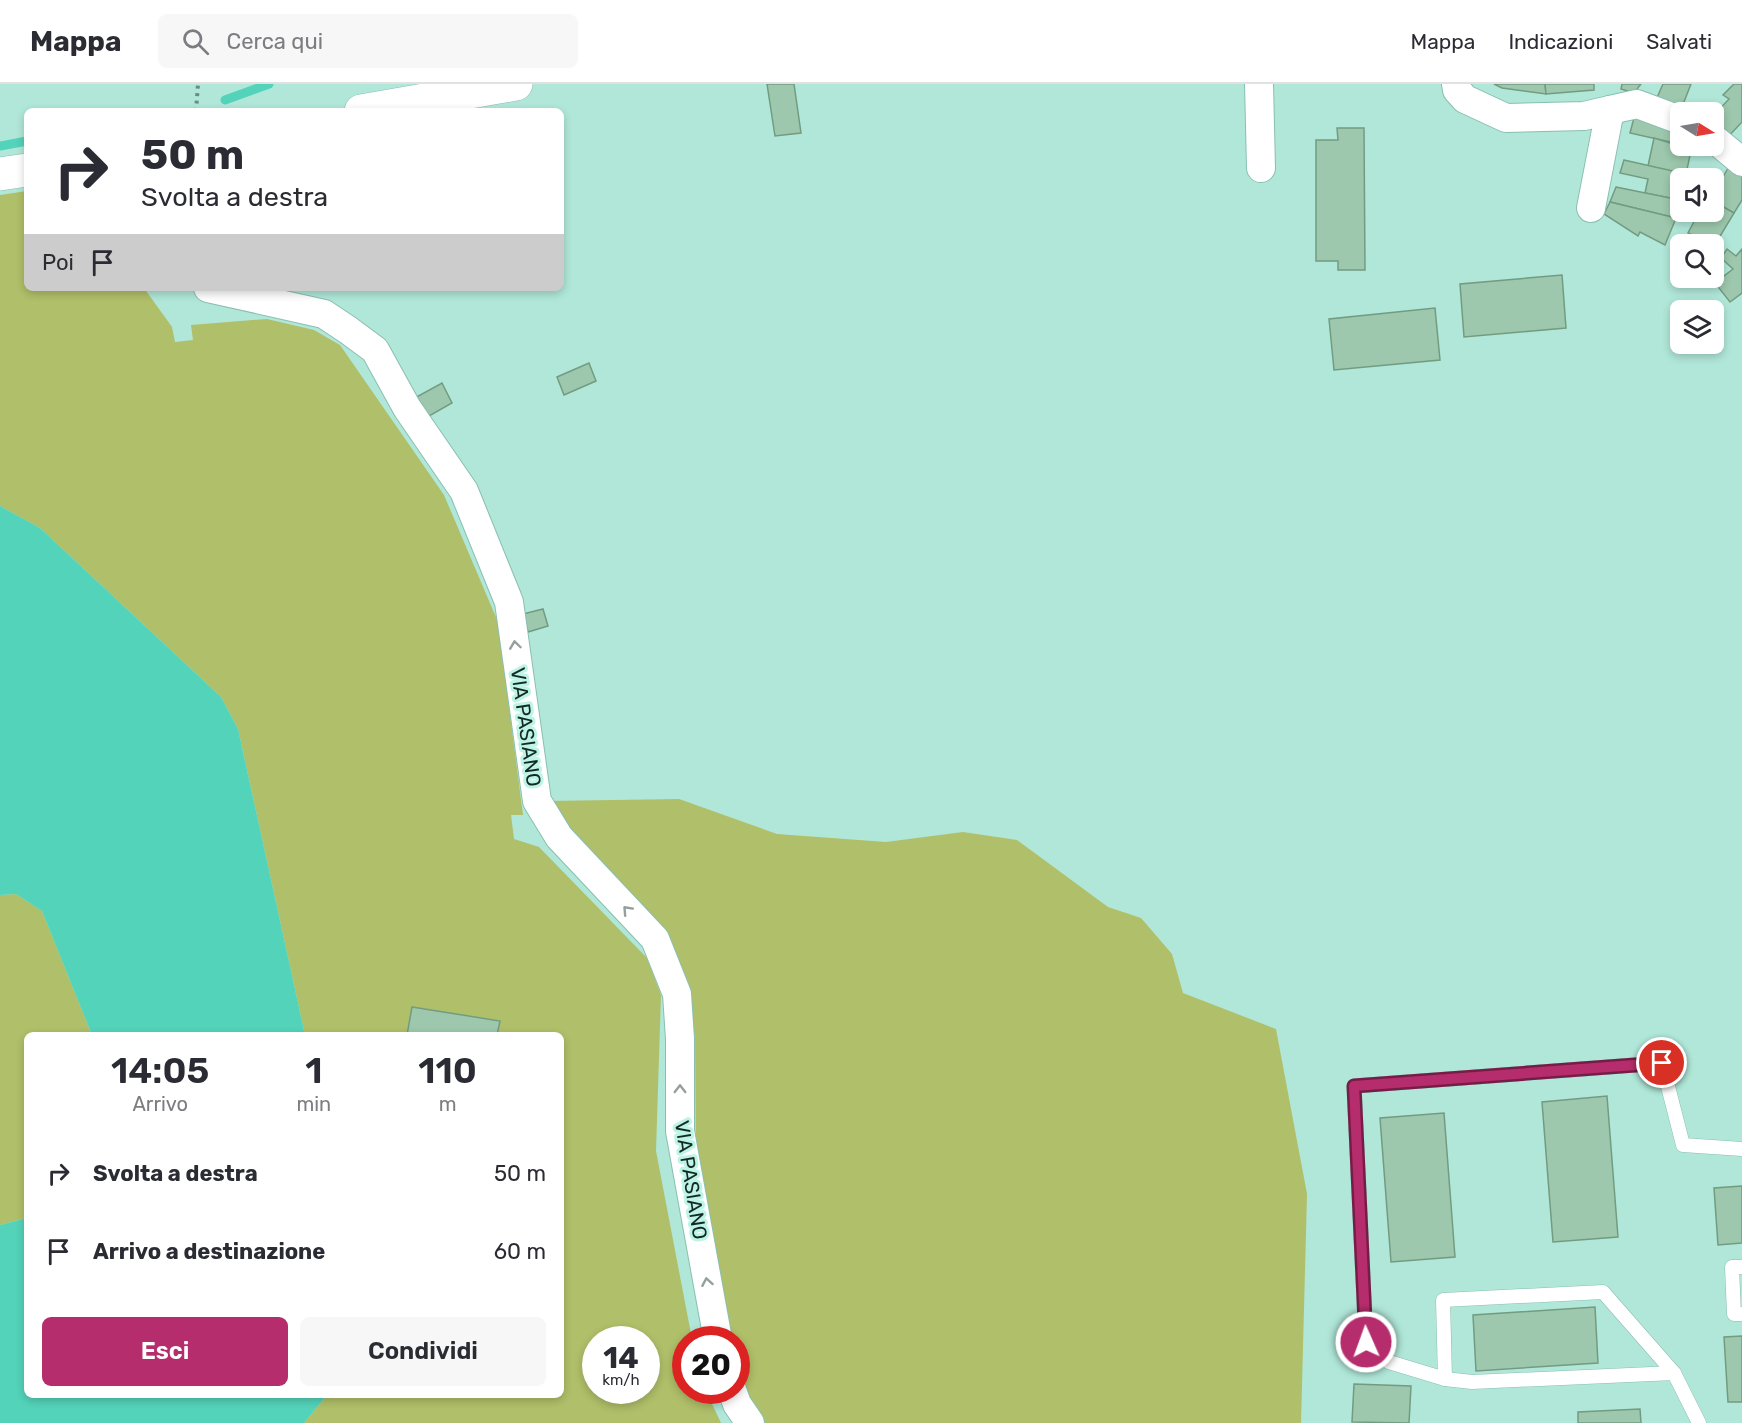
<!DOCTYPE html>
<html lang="it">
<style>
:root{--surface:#fff;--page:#f7f7f7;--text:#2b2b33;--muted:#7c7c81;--line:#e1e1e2;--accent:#b62d6d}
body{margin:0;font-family:Rubik,sans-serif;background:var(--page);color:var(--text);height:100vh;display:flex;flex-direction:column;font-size:22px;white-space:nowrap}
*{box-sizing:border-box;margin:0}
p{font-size:20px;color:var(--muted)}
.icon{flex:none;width:33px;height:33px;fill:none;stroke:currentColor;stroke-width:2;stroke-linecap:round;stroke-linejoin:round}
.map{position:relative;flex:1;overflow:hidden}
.details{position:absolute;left:24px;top:948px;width:540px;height:366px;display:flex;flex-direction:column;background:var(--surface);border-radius:9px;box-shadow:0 3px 9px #0003}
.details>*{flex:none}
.banner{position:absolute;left:24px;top:24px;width:540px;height:183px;border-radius:9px;box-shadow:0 3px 9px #0003;background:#fff;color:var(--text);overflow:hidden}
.needle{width:39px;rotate:101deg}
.tools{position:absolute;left:1670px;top:18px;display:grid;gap:12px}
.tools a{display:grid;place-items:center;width:54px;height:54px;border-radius:9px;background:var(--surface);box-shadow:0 3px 9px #0003;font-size:30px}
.speed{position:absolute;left:582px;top:1242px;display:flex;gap:12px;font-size:30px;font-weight:700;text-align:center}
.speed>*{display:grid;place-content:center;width:78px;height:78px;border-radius:50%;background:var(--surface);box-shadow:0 3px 9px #0003;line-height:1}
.speed small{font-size:15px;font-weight:400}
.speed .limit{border:9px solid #d22;background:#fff;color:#111}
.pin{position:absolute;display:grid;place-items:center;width:51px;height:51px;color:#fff;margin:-26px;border:3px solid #fff;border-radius:50%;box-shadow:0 2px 6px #0007}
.me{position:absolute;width:66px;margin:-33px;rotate:358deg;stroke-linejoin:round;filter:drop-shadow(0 0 4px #0008)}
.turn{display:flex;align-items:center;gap:21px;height:126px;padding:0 18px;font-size:27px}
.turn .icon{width:78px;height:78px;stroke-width:2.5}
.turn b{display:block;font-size:42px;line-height:51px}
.then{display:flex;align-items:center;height:57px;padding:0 18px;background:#0003;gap:12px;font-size:22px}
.eta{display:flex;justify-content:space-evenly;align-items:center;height:102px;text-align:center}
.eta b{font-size:36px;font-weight:600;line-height:42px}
.action{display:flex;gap:12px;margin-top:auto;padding:12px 18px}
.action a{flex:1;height:69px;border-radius:9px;background:var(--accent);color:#fff;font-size:24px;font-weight:600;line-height:69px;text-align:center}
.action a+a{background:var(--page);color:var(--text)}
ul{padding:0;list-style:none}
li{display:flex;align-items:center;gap:18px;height:78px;padding:0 18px}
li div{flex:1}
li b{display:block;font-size:22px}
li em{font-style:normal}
header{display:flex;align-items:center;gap:36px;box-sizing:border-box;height:84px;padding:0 30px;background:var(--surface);border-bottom:2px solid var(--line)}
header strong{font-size:28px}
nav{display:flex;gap:33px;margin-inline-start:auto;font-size:21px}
.search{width:420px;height:54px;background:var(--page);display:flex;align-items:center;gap:15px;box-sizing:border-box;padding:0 21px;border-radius:9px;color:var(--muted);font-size:22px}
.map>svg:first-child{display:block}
.green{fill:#b0bf69;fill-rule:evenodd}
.water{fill:#53d3b9}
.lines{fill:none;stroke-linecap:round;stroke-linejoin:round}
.stream{stroke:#53d3b9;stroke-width:9}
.building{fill:#9dc8ad;stroke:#729c82;stroke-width:1.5}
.service-casing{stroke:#89bfb1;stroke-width:15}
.minor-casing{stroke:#89bfb1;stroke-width:30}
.tertiary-casing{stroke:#89bfb1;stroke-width:34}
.path{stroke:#668d83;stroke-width:4;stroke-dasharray:3 4.5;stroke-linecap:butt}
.service{stroke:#fff;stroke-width:14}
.minor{stroke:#fff;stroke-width:28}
.tertiary{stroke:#fff;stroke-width:33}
.oneway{stroke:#959f9c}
.route-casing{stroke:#761d47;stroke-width:15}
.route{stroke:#b62d6d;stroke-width:10}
.labels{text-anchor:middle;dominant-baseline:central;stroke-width:6;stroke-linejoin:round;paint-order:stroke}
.street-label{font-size:20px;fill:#132924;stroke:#bdf4e6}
</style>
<header>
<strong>Mappa</strong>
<div class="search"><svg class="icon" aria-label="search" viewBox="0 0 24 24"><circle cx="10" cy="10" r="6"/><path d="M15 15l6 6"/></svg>Cerca qui</div>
<nav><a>Mappa</a><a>Indicazioni</a><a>Salvati</a></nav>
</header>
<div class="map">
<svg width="1742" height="1339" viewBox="0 0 1742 1339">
<rect width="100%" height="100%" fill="#b0e7d8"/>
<g class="green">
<path d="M27,107v97h117l28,39 3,15 18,-2 -2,-15 76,-6 47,11 26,15 104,150 54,127 25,193h-12l3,24 25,8 108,111 14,37 -5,156 36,188 -6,1v50l20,1 15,32h-417l23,-28h234v-360h-256l-67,-306 -17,-32 -181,-169 -40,-22v-311zM596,1256h50v50h-50z"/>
<path d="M679,715l98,35 109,8 77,-10 54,8 91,67 33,11 31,36 11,39 93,36 31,165 -6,229h-539l-21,-25 -4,-24 -1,-34 -6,-1 -34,-177 -1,-127 -29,-94 -102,-111 -16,-29z"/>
<path d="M16,810l26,17 50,124h-65v183l-27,7v-330z"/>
</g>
<g class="water">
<path d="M0,422l40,22 181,169 17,32 67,306h-213l-50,-124 -26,-17 -16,1z"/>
<path d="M27,1134v177h300l-23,28h-304v-198z"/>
</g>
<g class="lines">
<g class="stream">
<path d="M225,16l44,-16"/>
<path d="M0,62l27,-5"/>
</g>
</g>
<g class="building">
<path d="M767,0h27l7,49 -26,3z"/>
<path d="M1494,0h51l1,10 -44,-6z"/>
<path d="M1545,0h49v6l-48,4z"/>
<path d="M1622,0h19l-7,9 -13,-4z"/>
<path d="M1663,0h28l-11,28 -25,-10z"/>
<path d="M1734,0h8v38l-17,18 -12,-10v-14l16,-17 -6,-4z"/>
<path d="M1636,26l44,18v9h-4l-1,6 -45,-10z"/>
<path d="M1337,44h27l1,142h-27v-9h-22v-121h22z"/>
<path d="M1654,54l26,8h12l-6,28 -38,-8z"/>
<path d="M1624,76l62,14 -1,4h-5v22l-35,-7 3,-14 -28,-6z"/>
<path d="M1731,79l11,7v30l-8,13 -21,-12v-14l3,2z"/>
<path d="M1616,103l64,13 -4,18 -66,-16z"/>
<path d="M1713,117l21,12 -21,35v-4h-22l4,-8 -7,-3 8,-15 6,3 5,-9h6z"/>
<path d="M1610,118l66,16 -11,27 -25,-13 -2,4 -34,-22z"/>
<path d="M1727,165l9,7 6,-7v44l-12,9 -15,-19 18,-14 -12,-11z"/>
<path d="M1562,191l4,53 -102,9 -4,-53z"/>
<path d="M1435,224l5,52 -106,10 -5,-51z"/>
<path d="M589,279l7,18 -32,14 -7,-18z"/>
<path d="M442,299l10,20 -30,17 -11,-20z"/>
<path d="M543,525l5,17 -20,6 -5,-18z"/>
<path d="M412,923l88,14 -3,14h-90z"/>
<path d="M1607,1012l11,141 -65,5 -11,-140z"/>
<path d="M1444,1029l11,144 -64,5 -11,-144z"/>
<path d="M1742,1102v57l-24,2 -4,-57z"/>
<path d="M1595,1223l3,56 -122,8 -3,-56z"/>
<path d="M1742,1252v66h-14l-4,-65z"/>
<path d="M1354,1300l57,2 -2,37 -57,-1z"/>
<path d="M1640,1325l1,14h-63v-11z"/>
</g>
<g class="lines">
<g class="service-casing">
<g id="service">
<path d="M1742,1183h-10l2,47h8"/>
<path d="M1445,1295l-2,-79 160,-8 71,81"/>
<path d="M1699,1339l-25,-50 -202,9 -27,-3 -56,-17 -23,-19 -12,-257 308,-23 21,82 59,4"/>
</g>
</g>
<g class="minor-casing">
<g id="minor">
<path d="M1259,0l2,84"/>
<path d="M1456,0l1,6 8,9 41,19 78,-2 26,-6 -19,98"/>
<path d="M1610,26l27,-6 43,16"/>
<path d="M1713,54l29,24"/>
<path d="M208,204l116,26 24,16 27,20 32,58 57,83 45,111 28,199 22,36 96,102 22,55 3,45v92l38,209"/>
<path d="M732,1306l5,14 13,19"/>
</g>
</g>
<g class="tertiary-casing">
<g id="tertiary">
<path d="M361,27l155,-27"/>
<path d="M0,90l27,-4"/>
</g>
</g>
<path class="path" d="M196,27l2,-27"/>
<use href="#service" class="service"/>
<use href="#minor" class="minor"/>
<use href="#tertiary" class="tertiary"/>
</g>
<defs><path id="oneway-chevron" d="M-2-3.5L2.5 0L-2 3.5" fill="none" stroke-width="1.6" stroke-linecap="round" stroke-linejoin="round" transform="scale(1.5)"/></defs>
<g class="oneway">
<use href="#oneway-chevron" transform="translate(515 561) rotate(-98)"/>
<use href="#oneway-chevron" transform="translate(627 826) rotate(-133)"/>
<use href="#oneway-chevron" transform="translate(680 1005) rotate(-90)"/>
<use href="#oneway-chevron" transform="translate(707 1198) rotate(-100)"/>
</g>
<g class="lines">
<g class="route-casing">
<path id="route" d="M1366,1258l-12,-256 308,-23"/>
</g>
<use href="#route" class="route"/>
</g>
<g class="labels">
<g class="street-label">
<text transform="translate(526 643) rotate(82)">VIA PASIANO</text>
<text transform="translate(691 1096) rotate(81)">VIA PASIANO</text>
</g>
</g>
</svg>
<div class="tools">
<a><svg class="needle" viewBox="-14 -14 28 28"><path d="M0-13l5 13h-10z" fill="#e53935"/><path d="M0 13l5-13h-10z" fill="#7c7c81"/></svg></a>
<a><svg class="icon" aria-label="sound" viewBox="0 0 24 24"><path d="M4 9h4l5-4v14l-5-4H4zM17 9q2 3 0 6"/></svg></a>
<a><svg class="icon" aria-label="search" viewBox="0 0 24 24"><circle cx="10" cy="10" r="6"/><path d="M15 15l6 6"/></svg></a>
<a><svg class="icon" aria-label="layers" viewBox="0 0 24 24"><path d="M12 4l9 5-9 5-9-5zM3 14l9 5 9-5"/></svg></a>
</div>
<div class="speed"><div>14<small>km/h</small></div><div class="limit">20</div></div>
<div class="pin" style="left:1662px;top:979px;background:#d93025"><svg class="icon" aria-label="arrive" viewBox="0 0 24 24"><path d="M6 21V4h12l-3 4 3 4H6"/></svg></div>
<svg class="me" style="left:1366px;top:1258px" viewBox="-20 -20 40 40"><circle r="17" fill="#b62d6d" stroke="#fff" stroke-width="3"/><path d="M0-11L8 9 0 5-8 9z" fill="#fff"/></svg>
<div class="banner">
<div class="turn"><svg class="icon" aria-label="right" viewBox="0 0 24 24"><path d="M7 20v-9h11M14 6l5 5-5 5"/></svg><div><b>50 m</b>Svolta a destra</div></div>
<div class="then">Poi<svg class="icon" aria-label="arrive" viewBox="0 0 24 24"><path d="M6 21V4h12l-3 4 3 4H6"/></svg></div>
</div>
<section class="details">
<div class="eta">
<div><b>14:05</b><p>Arrivo</p></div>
<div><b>1</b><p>min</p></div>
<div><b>110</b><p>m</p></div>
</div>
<ul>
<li><svg class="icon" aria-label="right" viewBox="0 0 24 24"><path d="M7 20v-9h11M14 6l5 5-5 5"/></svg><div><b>Svolta a destra</b></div><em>50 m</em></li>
<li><svg class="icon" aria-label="arrive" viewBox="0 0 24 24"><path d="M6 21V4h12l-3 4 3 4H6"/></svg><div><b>Arrivo a destinazione</b></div><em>60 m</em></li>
</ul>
<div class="action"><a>Esci</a><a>Condividi</a></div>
</section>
</div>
